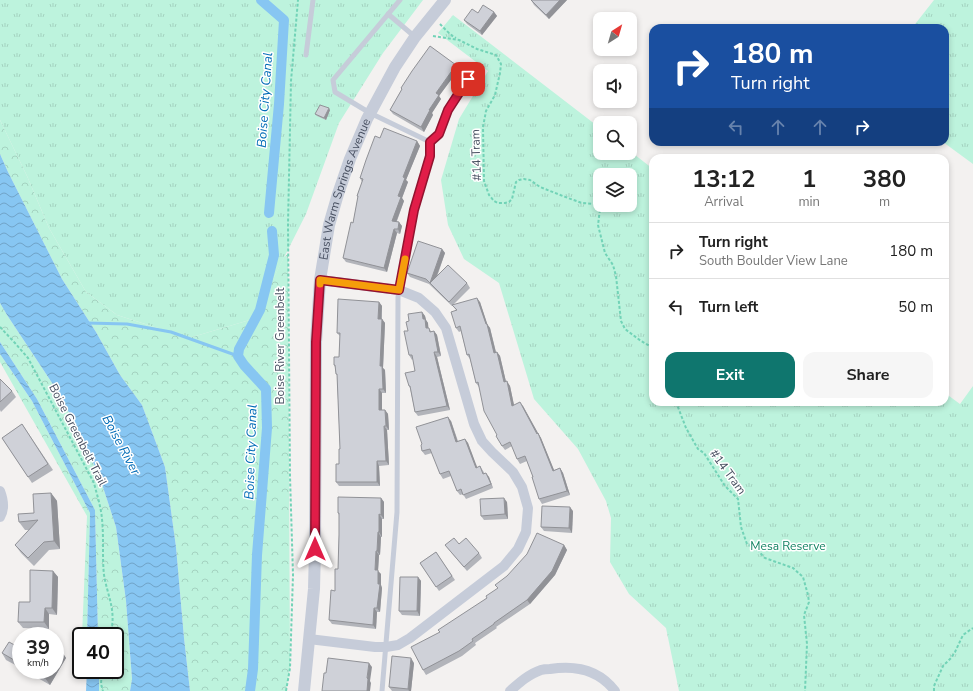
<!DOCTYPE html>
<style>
:root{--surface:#fff;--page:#f6f6f6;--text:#222;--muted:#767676;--line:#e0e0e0;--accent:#0f766e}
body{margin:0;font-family:"Nunito Sans",sans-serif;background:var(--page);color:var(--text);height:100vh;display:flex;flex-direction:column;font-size:15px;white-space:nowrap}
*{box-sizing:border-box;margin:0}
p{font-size:13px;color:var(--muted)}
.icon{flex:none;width:22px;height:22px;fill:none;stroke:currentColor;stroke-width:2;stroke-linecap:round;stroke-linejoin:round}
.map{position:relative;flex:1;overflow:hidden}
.sheet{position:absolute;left:649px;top:154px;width:300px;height:252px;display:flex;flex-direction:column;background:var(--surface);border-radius:12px;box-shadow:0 2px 6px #0003}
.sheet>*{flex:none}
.banner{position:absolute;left:649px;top:24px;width:300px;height:122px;border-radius:12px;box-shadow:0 2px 6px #0003;background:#1a4fa0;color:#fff;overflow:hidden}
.needle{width:26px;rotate:37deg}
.fabs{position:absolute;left:593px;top:12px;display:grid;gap:8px}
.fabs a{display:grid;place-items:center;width:44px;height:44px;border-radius:8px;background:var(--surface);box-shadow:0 2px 6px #0003;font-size:20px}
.speed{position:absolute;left:12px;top:627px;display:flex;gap:8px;font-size:20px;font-weight:700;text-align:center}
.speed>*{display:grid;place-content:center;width:52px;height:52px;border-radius:50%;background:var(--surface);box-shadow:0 2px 6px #0003;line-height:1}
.speed small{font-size:10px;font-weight:400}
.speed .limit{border:2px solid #111;border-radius:6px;background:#fff;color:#111}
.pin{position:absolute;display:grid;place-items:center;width:34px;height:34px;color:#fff;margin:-17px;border-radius:8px;box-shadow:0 2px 6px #0006}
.me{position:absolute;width:44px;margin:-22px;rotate:0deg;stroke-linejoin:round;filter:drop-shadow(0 0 3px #0008)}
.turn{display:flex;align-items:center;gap:14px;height:84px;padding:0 16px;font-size:18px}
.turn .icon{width:52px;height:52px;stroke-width:2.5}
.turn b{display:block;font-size:28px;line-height:34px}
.lanes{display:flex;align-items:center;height:38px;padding:0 16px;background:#0003;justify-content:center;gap:20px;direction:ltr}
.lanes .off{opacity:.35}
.eta{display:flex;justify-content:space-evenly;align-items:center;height:68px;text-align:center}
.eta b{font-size:24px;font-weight:700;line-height:28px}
.cta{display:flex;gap:8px;margin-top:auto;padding:8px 16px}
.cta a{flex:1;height:46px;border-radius:12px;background:var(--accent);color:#fff;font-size:16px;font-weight:700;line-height:46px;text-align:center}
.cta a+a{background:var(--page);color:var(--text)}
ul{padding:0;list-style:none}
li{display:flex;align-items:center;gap:12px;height:56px;padding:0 16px;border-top:1px solid var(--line)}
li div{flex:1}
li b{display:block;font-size:15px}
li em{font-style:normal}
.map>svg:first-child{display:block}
.grass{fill:url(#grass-tufts);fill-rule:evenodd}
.forest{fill:url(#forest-crowns)}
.water{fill:url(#water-waves)}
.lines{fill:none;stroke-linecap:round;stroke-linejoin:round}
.stream{stroke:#87c6f2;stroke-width:3}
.canal{stroke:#87c6f2;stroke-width:10}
.path{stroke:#72d3b7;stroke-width:2;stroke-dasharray:3 2;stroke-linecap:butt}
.service{stroke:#c6ccd9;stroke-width:5}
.minor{stroke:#c6ccd9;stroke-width:10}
.tertiary{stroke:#c6ccd9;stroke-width:12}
.wall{fill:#b2b4ba}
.shaded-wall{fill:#919297}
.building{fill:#cfd1d8;stroke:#919297}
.route-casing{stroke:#92132f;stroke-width:10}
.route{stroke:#e11d48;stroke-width:7}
.slow{stroke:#f59e0b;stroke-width:7}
.labels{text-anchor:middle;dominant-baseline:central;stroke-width:3;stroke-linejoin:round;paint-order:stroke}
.street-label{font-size:12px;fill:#474f60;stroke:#fff}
.park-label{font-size:12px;fill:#118261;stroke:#fff}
.water-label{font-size:13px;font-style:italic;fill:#026cb7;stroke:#fff}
</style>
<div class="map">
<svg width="973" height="691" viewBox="0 0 973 691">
<defs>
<pattern id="grass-tufts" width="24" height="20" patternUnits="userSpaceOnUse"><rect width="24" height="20" fill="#bdf3dd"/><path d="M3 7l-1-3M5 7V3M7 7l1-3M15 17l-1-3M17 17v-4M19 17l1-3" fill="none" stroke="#a4d2c0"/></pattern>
<pattern id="forest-crowns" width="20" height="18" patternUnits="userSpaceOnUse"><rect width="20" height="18" fill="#bdf3dd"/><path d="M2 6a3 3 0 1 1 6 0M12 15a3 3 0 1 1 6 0" fill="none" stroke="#a4d2c0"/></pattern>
<pattern id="water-waves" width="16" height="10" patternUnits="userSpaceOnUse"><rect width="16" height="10" fill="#87c6f2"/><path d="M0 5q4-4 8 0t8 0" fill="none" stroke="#70a3c7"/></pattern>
</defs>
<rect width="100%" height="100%" fill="#f3f1f0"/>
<g class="grass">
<path d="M0,0h423l-40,53 -44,70 -33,91 -53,105 -64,19 -72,-23 -31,-23 -37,-64 -22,-52 -27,-56z"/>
<path d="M934,0h39v164l-30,-22h2v-114h-33z"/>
<path d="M453,15l147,113v25h30v-2l23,18v233h292v-9l15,11 13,-18v305h-294l-13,-63 -37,-34 -19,-32 1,-44 -5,-17 -28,-52 -44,-50 -35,-116 -35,-24 -16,-34 -7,-45 18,-61 29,-48 -50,-38zM600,175h30v30h-30z"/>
</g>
<g class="forest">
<path d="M0,120l27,56 22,52 37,64 31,23 72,23 64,-19 31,-62 4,-3 2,414 -4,23h-96l-6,-53 -8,-91 -11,-80 -23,-62 -22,-30 -24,-43 -34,-53 -54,-107 -8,-18z"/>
<path d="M0,303l7,12 55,83 37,77 17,52 10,74 6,78 -2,12h-31v-21h16v-34h-17l-3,-126 -58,-111 -37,-57z"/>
<path d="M0,354l32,47 58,112 -3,123h-5l5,-120 -87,-154z"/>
</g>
<g class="water">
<path d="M0,154l8,18 54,107 34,53 24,43 22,30 23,62 11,80 8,91 6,53h-60l2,-12 -6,-78 -10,-74 -17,-52 -37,-77 -55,-83 -7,-12z"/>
<path d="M0,342l37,57 58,111 3,126h-11l3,-123 -58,-112 -32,-47z"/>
<path d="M87,670h12v21h-13z"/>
</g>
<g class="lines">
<path class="stream" d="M87,323l40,1 44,8 67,24"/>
<g class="canal">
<path d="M261,0l23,20 -5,84 -10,109"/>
<path d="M250,691l3,-22 4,-114 10,-127 -1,-39 -22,-24 -6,-9 1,-7 21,-39 14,-55 -2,-24"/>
</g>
<g class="path">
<path d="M440,24c5,5 10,11 16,14"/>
<path d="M433,36l26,4 18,9 19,6 5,9 -1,9 -5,22 -9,16 -3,16 1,54 5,14 5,6 4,2h7l4,-1 3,-3 4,-17 3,-2 5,-1 6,1 10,7 28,11 14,5 13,1 3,2 2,3 -2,16 7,28 8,12 3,11 5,45 4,8 16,12 12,7"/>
<path d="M0,327l15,16 13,15 66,125c3,12 7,24 8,36 2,19 0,38 2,56 4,23 13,36 6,61"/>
<path d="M676,402l10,26 12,21 6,4 21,33 13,13 3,28 6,17c3,2 6,2 9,4 4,3 5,7 9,10l28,10 10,9 5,18 1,7 -5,13 3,29 -2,47"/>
<path d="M102,670l-1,14 2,7"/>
<path d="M286,691l4,-23 3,-93 -3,-99 -2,-252 3,-143 7,-81"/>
<path d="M934,691v-5l9,-20 8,-8 4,-6 8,-17 7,-5 3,-2"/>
</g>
<g class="service">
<path d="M400,0l-67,80 2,12 35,21 60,29"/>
<path d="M388,14l26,22"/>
<path d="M306,55l7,-55"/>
<path d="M382,691l15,-179 1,-215 16,-87 17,-54 -1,-14 9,-8 9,-24 20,-31"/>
</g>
<g class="minor">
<path d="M0,491c3,8 5,18 0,26"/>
<path d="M309,639l66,8h11l12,-2 12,-7 94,-72 14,-17 8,-17 2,-24 -6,-21 -9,-15 -21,-20 -10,-11 -8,-17 -28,-96 -11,-16 -16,-14 -20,-8 -79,-10"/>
<path d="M510,691c9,-8 19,-17 31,-21 3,-1 6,-1 9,-1 25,-4 49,1 65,22"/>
</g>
<path class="tertiary" id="s1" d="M304,691l10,-102 1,-40 1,-207 4,-62 9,-55 9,-31 12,-35 17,-40 28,-52 20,-30 30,-37"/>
</g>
<g class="wall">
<path d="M531,0h36l-18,19 -15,-14z"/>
<path d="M494,12l3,4 -15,19 -15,-11 -3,-4 14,-7z"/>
<path d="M456,65l3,4 -20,27 2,3 -9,14 1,2 -9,17 -31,-18 -3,-4 12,-21 -1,-1z"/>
<path d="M330,110l-4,10 -9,-4 -2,-2z"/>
<path d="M380,138l37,3 3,5 -14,34 2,2 -6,16 2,3 -7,20 5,5 -2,8 -3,-1 -10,39 -41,-10 -3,-4 10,-35 5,-26 -1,-1 5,-14 -2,-4z"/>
<path d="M442,249l3,4 -8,24 30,6 3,5 -17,17 27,-3 7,22 3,4 6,24h1l3,4 6,26 4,4 4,19 9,1 15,27 3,5 13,32 6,-2 3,5 7,22 -28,9 -3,-5 -6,-22 -6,-16 -7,3 -3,-5 -5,-13 -7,4 -3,-4 -23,-59 -3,-4 -6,-24 -3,-4 -6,-24 -2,1 -3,-4v-18l-4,-5v1l-23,-22 -19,-7 -3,-4z"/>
<path d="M379,302l3,4v13l3,4 -2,45 2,2 1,23h-4v17h3l3,4 1,16h-2l2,35 -10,1 1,20h-41l-3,-4 3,-18 1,-15 -3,-74 -1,-1 -1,-7 -1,-2 5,-8 1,-21 -3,-3z"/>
<path d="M422,312l3,4 1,4 2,3v5l3,3h3l3,4 4,21 -4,1 13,53 -32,6 -3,-4 -5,-24 -1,-2 6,-15 -2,-12 -1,1 -3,-5 -1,-24z"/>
<path d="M0,379l12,12 4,6 -15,15 -1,-2z"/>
<path d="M451,421l7,20 7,-2 3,4 9,25 3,-2 5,8 4,3 4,11 -27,11 -3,-5 -3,1 -3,-4 -6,-15 -8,3 -3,-5 -8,-21 -7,2 -3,-4z"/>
<path d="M22,424l31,46 -21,13 -30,-45z"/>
<path d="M51,493l6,8 3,48 -11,1 -15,16 -13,-13 -6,-8 15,-15h-5l-6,-8 15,-9z"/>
<path d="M381,498l3,4v17h-2v18h-1l-1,18h-1l-1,16 3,3v11l1,3 -2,24h-3l-1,17 -44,-5 -3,-4 6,-29 3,-22 1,-34v-20l-1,-2z"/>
<path d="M507,502l1,17 -24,1 -3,-4z"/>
<path d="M573,511l-1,22 -28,-2 -3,-4z"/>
<path d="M459,544l20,9 3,5 -15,13 -22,-26z"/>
<path d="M564,545l3,5 -12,25 -25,29 -34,23 1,1 -22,15 1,2 -14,11 -36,19 -3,-5 17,-38 47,-34z"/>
<path d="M436,552l19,28 -16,11 -19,-28z"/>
<path d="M53,571l5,6 -1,38 -8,-1v15l-26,-1 -5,-6 12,-20z"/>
<path d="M418,577l3,4 -1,35 -18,-1 -3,-4z"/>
<path d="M20,648h1v20l-15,-8 -4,-7z"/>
<path d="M62,652l4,6 -16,27 -26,-15h31z"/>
<path d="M414,663l-3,28h-19l-3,-4z"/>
</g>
<g class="shaded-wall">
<path d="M560,0h7l-18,19 -3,-4z"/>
<path d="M494,12l3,4 -15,19 -2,-4z"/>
<path d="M456,65l3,4 -20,27 2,3 -9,14 1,2 -9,17 -3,-5 15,-34z"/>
<path d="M329,108l1,2 -4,10 -2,-2z"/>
<path d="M417,141l3,5 -14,34 2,2 -6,16 2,3 -9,24 -3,-4 11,-44z"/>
<path d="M399,222l3,4 -2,8 -2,-5z"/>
<path d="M394,229l3,4 -10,39 -3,-4z"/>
<path d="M442,249l3,4 -12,33 -3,-3 3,4 -3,-4z"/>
<path d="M477,298l3,4 8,24 -1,-2 3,4 7,29 -3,-4z"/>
<path d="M379,302l3,4 -1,17 -3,-4z"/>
<path d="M422,312l3,4 1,4 2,3 1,10 -3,-5 -3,-9z"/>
<path d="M382,319l3,4 -2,45 2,2 1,23 -3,-4 -3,-23z"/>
<path d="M434,331l3,4 4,21 -3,-4z"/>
<path d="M434,352l3,5 13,53 -3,-4z"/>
<path d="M497,352l3,4 7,30 -3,-4z"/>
<path d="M507,381l3,5 5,24 -3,-4z"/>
<path d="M379,389l3,4v21l-3,-4z"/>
<path d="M520,402l3,4 16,29 -1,-2 3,5 15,37 -3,-4 -16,-37z"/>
<path d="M385,410l3,4 1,16 -3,-4z"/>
<path d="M448,417l3,4 8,25 -3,-4z"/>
<path d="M384,426l3,4 2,35 -3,-4z"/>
<path d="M465,439l3,4 11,29 -3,-4z"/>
<path d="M377,461l2,5 1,20 -3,-4z"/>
<path d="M560,468l3,5 7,22 -3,-4z"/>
<path d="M486,473l3,4 4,11 -2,-4z"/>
<path d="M51,493l6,8 3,48 -6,-8z"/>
<path d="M381,498l3,4v17l-3,-4z"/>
<path d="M504,498l3,4 1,17 -3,-5z"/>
<path d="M570,507l3,4 -1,22 -3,-5z"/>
<path d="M379,514l3,5v18l-3,-5z"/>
<path d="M378,532l3,5 -1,18 -3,-4z"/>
<path d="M564,545l3,5 -12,25 -25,29 -3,-4z"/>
<path d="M376,551l3,4 -1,16 3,3v11l1,3 -2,24 -3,-4 1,-24 -3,-14z"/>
<path d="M53,571l5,6 -1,38 -5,-7z"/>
<path d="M418,577l3,4 -1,35 -3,-5z"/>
<path d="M45,608l4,6v15l-5,-7z"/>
<path d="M374,608l3,4 -1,17 -3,-4z"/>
<path d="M62,652l4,6 -16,27 -5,-7 5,-8h5v-8z"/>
<path d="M411,658l3,5 -3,28h-2l-1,-2z"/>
<path d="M369,663l3,4 -2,14 1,2 -1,8h-3v-13z"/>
</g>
<g class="building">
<path d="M531,0h29l-14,15z"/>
<path d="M483,5l11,7 -14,19 -16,-11 8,-11 6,4z"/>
<path d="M430,46l26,19 -20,28 3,2 -10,15h1l-9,17 -31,-17 12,-21 -1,-1 11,-17z"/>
<path d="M320,105l9,3 -5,10 -9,-4z"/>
<path d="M384,128l33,13 -14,36 2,1 -7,18 3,1 -9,24 7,1 -1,7h-4l-10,39 -41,-10 8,-36 2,1 5,-27h-1l6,-17 -3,-1 6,-18 9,-24 5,2z"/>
<path d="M418,241l24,8 -12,34 -4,-4 -19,-6z"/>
<path d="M448,265l19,18 -18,19 -19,-19z"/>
<path d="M477,298l9,26h1l7,29 3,-1 7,30 3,-1 5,25 8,-4 17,32 1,-1 15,38 7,-3 7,23 -28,8 -7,-22h1l-8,-21 -8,3 -7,-17 -8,4 -6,-10 1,-1 -13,-24 -6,-29 -2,1 -7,-29 -2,1 -7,-29 -4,2 -5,-16 6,-2 -5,-5z"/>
<path d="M338,299l41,3 -1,17h4l-2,47h2l1,23h-4v21h6l1,16h-2l2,35h-9v21h-41v-18h3v-15h1l-3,-75h-1l-1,-9h-1v-8h5l1,-24h-3z"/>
<path d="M422,312l1,7h2l1,9h3l1,4 4,-1 4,21h-4l13,54 -32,6 -5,-26h-1l-4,-13 10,-2 -3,-16h-3l-5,-24h4l-2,-9 3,-1 -1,-7z"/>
<path d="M0,379l12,12 -12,11z"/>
<path d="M448,417l8,25 9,-3 11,29 4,-2 3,8 3,-1 5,11 -28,11 -2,-6 -4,2 -8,-20 -9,3 -10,-25 -8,2 -1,-6 1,-1 -6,-17z"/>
<path d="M22,424l26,40 -20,13 -26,-39z"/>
<path d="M51,493l3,48 -10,1 -16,16 -13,-13 23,-25 -19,2 -1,-8 16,-1 -1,-19z"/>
<path d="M338,497l43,1v17l-2,-1v18h-1l-1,19h-1l-1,19h3v14h2l-3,24h-3l-1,17 -44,-5 2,-30 4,1v-22h3l1,-34v-22h-1z"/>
<path d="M504,498l1,16 -24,2 -1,-17z"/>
<path d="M542,506l28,1 -1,21 -28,-1z"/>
<path d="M537,533l27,12 -12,26 -25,29 -33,23v1l-22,15 1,2 -14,10 -36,19 -12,-23 29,-15 -2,-2 49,-32 -1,-2 12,-8 -3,-3 12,-9 20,-22z"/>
<path d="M454,538l5,6 7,-6 13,15 -15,14 -19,-22z"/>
<path d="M436,552l16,24 -16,11 -16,-24z"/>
<path d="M30,570l23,1 -1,37h-7l-1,14h-26l1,-20h11z"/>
<path d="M400,577h18l-1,34h-18z"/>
<path d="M9,642l11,6h1v16l-19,-11z"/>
<path d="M55,648l7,4 -7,10z"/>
<path d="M392,656l19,2 -3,31 -19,-2z"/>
<path d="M328,658l41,5 -2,15 1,1 -1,12h-45l2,-18h2z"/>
<path d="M31,670h19l-5,8z"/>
</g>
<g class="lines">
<g class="route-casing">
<path id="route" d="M315,549l1,-207 4,-62 79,10 15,-80 16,-54v-14l9,-8 9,-24 20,-31"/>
</g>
<use href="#route" class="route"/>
<path class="slow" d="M320,284v-4l79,10 6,-31"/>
</g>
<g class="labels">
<g class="street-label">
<text transform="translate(476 155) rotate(-92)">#14 Tram</text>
<text stroke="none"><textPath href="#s1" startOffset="506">East Warm Springs Avenue</textPath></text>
<text transform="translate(280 346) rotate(-90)">Boise River Greenbelt</text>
<text transform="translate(78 435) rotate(63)">Boise Greenbelt Trail</text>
<text transform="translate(728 472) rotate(54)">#14 Tram</text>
</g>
<g class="park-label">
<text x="788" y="546">Mesa Reserve</text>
</g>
<g class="water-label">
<text transform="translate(265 100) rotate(-86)">Boise City Canal</text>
<text transform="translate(121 445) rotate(62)">Boise River</text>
<text transform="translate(251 452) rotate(-88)">Boise City Canal</text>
</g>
</g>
</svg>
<div class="fabs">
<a><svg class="needle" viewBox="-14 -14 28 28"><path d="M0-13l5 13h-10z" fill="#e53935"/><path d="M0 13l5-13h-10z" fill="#767676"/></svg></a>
<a><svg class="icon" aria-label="sound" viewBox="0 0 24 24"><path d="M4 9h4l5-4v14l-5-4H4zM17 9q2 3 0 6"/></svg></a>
<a><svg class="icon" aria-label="search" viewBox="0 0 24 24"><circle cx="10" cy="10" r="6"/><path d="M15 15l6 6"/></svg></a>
<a><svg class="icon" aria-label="layers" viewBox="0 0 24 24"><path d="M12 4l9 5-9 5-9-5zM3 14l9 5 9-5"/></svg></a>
</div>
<div class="speed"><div>39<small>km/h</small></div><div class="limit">40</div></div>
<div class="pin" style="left:468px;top:79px;background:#d93025"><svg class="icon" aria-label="arrive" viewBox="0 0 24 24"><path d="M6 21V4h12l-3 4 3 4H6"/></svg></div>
<svg class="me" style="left:315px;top:549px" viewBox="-20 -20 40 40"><path d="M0-17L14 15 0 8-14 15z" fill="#e11d48" stroke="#fff" stroke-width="4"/></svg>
<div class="banner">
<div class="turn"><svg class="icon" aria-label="right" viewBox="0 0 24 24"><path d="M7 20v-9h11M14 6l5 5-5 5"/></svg><div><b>180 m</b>Turn right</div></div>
<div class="lanes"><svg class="icon off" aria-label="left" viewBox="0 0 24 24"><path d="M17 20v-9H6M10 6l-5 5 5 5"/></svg><svg class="icon off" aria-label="ahead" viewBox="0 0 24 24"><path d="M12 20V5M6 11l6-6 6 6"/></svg><svg class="icon off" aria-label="ahead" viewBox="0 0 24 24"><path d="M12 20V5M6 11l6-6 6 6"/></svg><svg class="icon" aria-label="right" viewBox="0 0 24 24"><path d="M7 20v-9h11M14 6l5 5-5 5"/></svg></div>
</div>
<section class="sheet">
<div class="eta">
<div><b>13:12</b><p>Arrival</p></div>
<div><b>1</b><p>min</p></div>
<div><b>380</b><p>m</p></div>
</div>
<ul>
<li><svg class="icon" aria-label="right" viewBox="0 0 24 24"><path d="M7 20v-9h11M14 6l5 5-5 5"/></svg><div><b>Turn right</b><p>South Boulder View Lane</p></div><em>180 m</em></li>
<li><svg class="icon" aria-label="left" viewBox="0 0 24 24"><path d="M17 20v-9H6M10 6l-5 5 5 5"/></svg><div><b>Turn left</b></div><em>50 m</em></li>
</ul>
<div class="cta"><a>Exit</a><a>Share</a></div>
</section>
</div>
